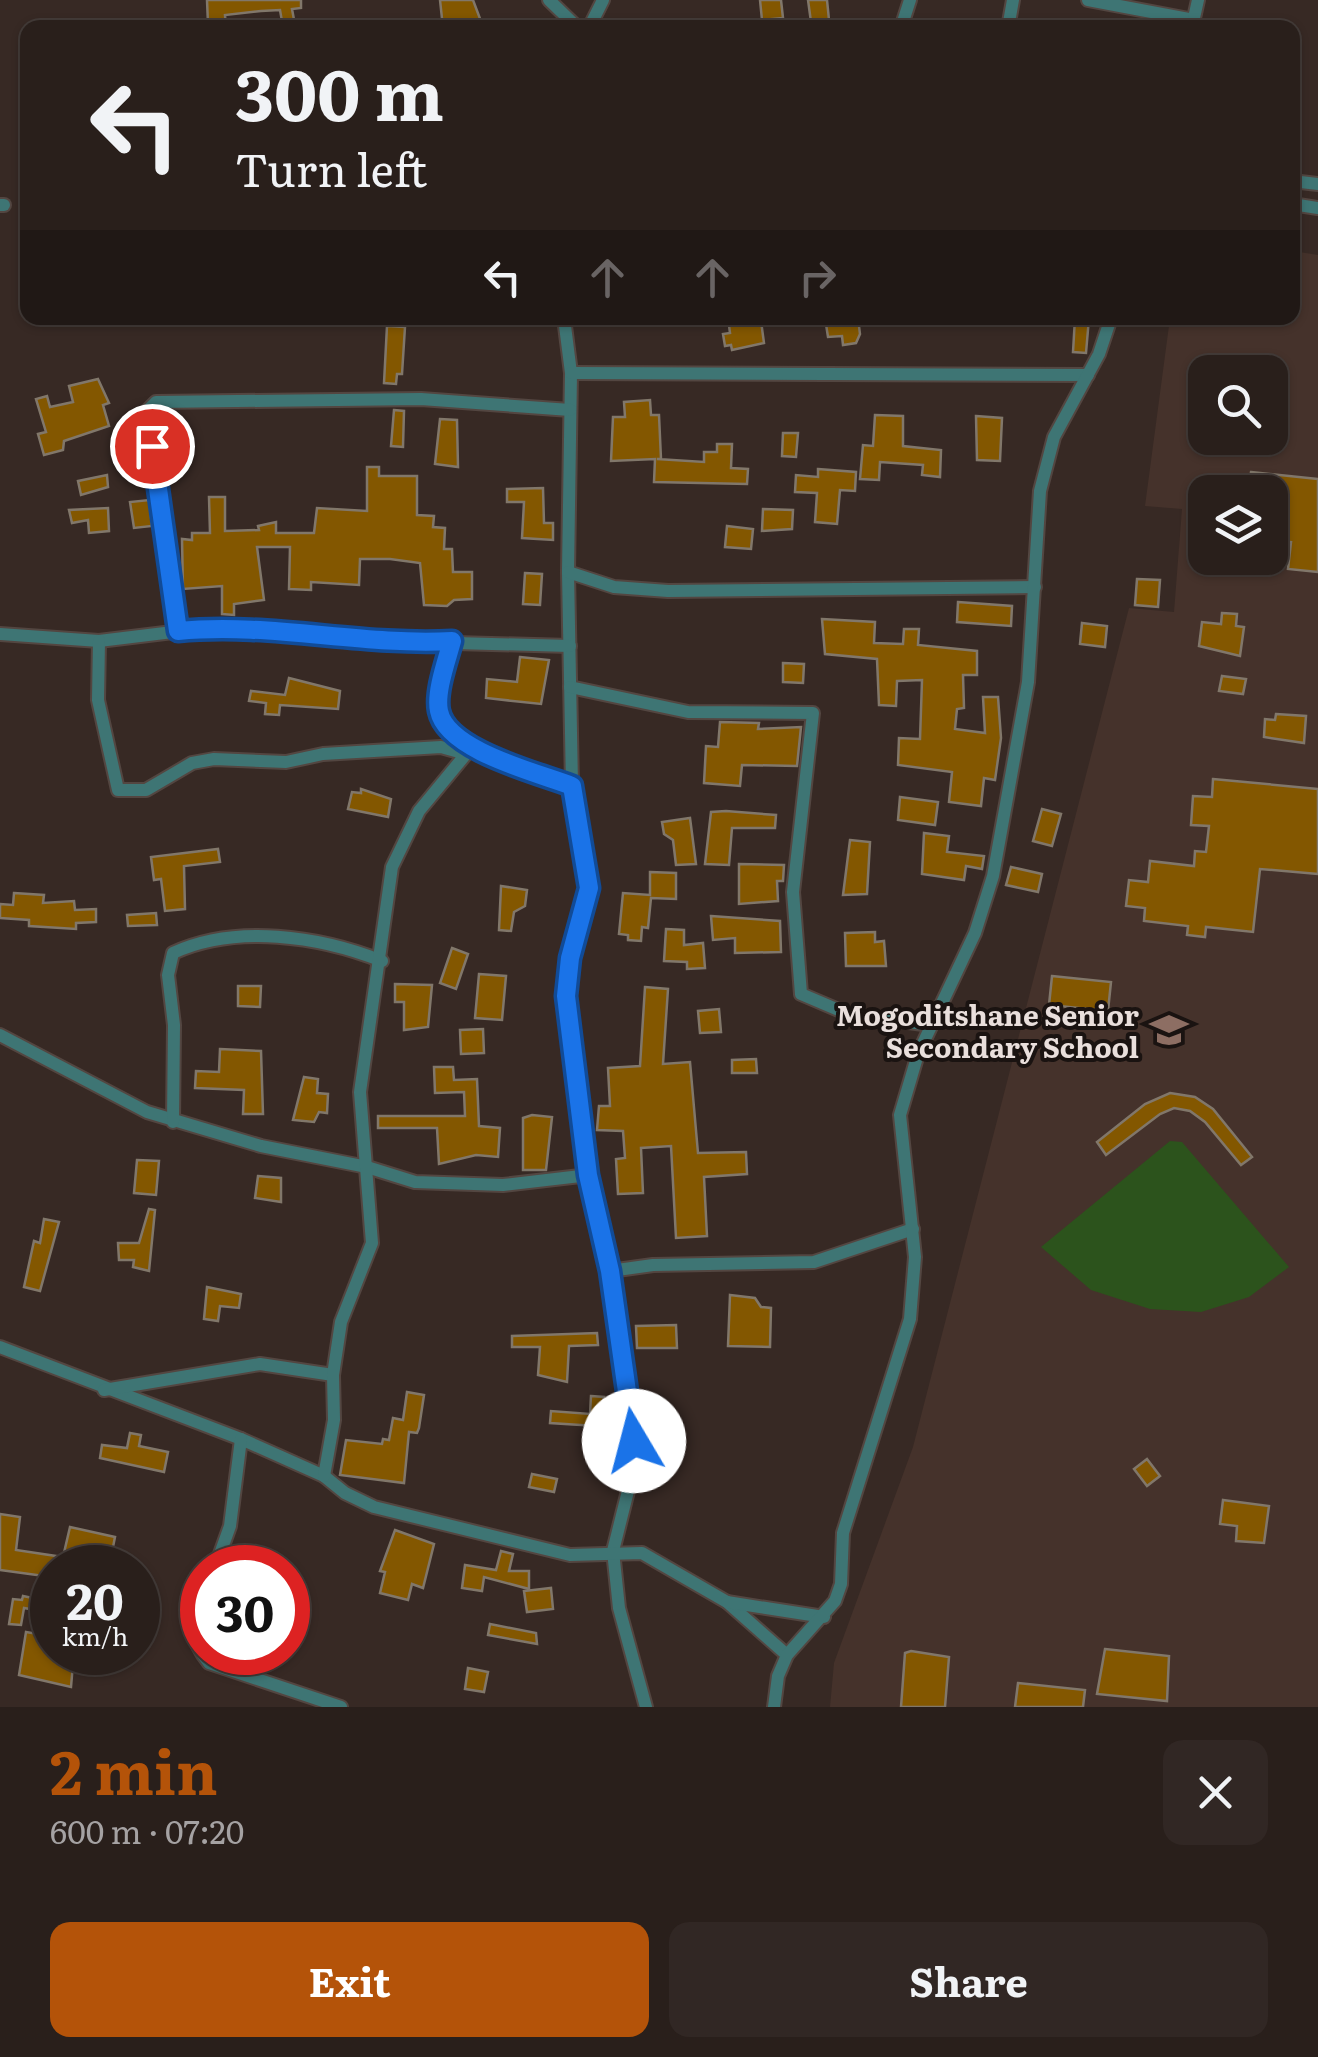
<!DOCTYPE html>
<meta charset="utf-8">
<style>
:root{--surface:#291f1b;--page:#312724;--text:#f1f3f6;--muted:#a5a2a3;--line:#453d3a;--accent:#b45309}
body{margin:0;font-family:Literata,serif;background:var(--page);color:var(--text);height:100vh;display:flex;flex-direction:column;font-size:38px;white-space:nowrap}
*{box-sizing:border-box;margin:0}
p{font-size:32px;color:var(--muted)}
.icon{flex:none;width:55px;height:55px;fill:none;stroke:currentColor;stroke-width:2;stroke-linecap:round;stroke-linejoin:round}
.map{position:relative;height:1707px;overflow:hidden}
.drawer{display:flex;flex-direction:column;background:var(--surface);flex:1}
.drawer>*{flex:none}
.top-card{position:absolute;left:20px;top:20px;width:1280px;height:305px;border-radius:20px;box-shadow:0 2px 8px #0004,0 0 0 2px var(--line);background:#291f1b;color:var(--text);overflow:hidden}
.controls{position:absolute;left:1188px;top:355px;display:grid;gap:20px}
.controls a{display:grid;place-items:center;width:100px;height:100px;border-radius:20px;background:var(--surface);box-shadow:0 2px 8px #0004,0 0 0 2px var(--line);font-size:50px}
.speed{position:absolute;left:30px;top:1545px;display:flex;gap:20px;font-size:50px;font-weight:700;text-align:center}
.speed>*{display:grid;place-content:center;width:130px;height:130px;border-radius:50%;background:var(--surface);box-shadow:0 2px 8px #0004,0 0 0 2px var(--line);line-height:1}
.speed small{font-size:25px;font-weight:400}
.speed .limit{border:15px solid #d22;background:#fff;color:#111}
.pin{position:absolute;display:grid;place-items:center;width:85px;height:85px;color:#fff;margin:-42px;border:5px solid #fff;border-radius:50%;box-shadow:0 2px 10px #0007}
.me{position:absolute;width:110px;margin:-55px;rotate:352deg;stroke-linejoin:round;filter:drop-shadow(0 0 8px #0008)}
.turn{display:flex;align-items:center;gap:35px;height:210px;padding:0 50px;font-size:45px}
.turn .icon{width:130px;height:130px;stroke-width:2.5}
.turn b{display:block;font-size:70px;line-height:85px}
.lanes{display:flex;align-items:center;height:95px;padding:0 50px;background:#0003;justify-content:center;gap:50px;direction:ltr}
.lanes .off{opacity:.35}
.round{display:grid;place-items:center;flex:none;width:105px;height:105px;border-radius:20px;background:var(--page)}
.headline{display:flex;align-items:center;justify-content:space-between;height:170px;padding:0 50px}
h1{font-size:60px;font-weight:700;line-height:75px;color:var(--accent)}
.primary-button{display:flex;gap:20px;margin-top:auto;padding:20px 50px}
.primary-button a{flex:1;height:115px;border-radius:20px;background:var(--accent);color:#fff;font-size:40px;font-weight:700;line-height:115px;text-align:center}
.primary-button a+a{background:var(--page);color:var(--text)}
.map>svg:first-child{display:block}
.built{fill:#45322b;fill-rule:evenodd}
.green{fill:#2c531c}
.building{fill:#835700;stroke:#81776a;stroke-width:2.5}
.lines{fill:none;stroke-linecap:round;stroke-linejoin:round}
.street-casing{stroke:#534641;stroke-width:16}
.street{stroke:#3e7574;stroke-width:12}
.route-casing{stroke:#114b97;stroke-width:25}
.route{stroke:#1a73e8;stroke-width:18}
.labels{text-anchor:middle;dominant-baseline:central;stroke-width:8;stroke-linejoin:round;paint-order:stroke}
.poi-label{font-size:28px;font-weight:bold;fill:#e9dfdc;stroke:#1a1311;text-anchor:end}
</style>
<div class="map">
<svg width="1318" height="1707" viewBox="0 0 1318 1707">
<rect width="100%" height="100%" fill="#372924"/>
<path class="built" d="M1293,251l25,4v1452h-488l4,-44 79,-216 216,-839 45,4 8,-103 -37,-3 25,-188h122zM1205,372h65v66h-65zM1205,492h65v66h-65z"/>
<path class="green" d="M1170,1141l12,1 107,125 -40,30 -48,15 -51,-3 -59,-19 -50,-43z"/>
<g class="building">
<path d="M207,0h94v8l-9,1 3,16 -12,2 -3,-17 -19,1 -36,4 1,13h-14l-4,-4z"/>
<path d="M440,0h33l9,24 -39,4z"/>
<path d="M760,0h21l2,18 -21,2z"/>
<path d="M808,0h19l2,20 -18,2z"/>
<path d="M728,318l33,3 3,22 -32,7 -1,-5 -6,1 -2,-12 7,-1z"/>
<path d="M825,318h33l2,16 -4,9 -13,2 -1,-9 -14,1z"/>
<path d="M1075,318h14l-3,35 -13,-1z"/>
<path d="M387,326l18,1 -3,47h-5l-1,10 -12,-1z"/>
<path d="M98,379l11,24 -6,2 6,21 -45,15 -1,9 -19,5 -6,-21 8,-2 -10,-33 11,-3 3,11 23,-5 -4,-16z"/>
<path d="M650,400l1,15h8l2,44h-4l47,3v-10h13v-8h15l-1,24 17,1 -1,15 -93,-2 1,-23 -44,2 2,-44h12l-1,-15z"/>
<path d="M394,410l10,1 -1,36 -12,-1z"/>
<path d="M875,415l28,1v30l38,4 -1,27 -18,-2 1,-10 -43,-3 -1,18 -19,-1 3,-34 10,1z"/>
<path d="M976,416l26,2 -2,43 -23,-1z"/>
<path d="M440,419l17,1 1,47 -23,-3z"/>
<path d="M783,433h15l-2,24 -14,-1z"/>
<path d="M367,467h12v9h38v39l17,1 -1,11 12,1 -1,21h8l1,23h19v27l-18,1 -7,6 -23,-1 -4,-42 -30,-4h-30l-1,26 -48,-3v8l-22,-1 1,-42h-33l7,53 -30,4v11l-12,-1v-28l-39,3 -1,-50 10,1v-7h18l-1,-36h16v34l34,-1 -1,-4 18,-4v11h38l3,-25 50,3z"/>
<path d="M818,469l38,3 -1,19 -15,-1 -3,34 -22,-2 2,-29 -22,-1 1,-17 22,2z"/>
<path d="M1251,472l67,7v93l-30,-3 3,-27 -21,-2v-48h-22z"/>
<path d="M107,475l1,12 -27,8 -3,-14z"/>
<path d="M543,488l1,35h9v17l-31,-2 2,-36h-17v-13z"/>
<path d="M149,500l3,26 -18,2 -4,-26z"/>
<path d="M108,508l1,23 -20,2 -1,-13 -16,3 -3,-13z"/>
<path d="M763,509l30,1 -1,19 -30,2z"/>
<path d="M727,526l26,3 -2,20 -26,-2z"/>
<path d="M525,573l17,1 -2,31 -17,-1z"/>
<path d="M1137,579l23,1 -2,27 -23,-2z"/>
<path d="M958,602l54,4 -1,20 -54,-4z"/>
<path d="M1222,613l15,1 -1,12 8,1 -4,29 -41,-10 3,-24 19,2z"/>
<path d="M822,619l53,3 -1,21 29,1 1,-15h15l-1,16 59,6v24h-14l1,33 -7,1 -2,20 30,4 -2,-36h15l3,41 -6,42 -11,-2 -3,28 -32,-4 3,-30 -54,-7 1,-27 21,1 2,-59 -25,1 -1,25 -17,-1 -2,-46 -52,-5z"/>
<path d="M1082,623l25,3 -2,21 -25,-3z"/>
<path d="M520,657l29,3 -8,44 -55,-6 1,-19 30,3z"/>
<path d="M783,663l21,1 -1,19 -20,-1z"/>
<path d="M1222,676l24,3 -3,15 -24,-3z"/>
<path d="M289,678l51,13 -2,18 -58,-4 -1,10 -14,-1 1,-11 -17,-2 2,-10 34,4z"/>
<path d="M1276,714l30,2 -2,27 -40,-6 1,-18 10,1z"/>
<path d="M720,722l39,1 -1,6 43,-2 -4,39 -55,-1 -2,21 -36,-3 2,-37 12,1z"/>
<path d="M1213,779l105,10v85l-58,-5 -7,63 -47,-5 -1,10 -18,-2 1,-9 -44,-5 1,-13 -19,-2 3,-26 19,2 2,-21 44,5 1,-15 11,1 3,-26 -18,-1 2,-29 19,1z"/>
<path d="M361,789l30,10 -3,18 -40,-8 4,-17 9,1z"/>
<path d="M900,797l38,5 -3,23 -37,-5z"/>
<path d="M1042,809l19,5 -9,32 -19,-5z"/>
<path d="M726,811l50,4 -1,13h-43l-3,37 -24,-1 6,-52z"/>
<path d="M690,818l6,46 -20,1 -3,-25 -9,-6 -2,-12z"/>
<path d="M924,833l25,3 -2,16 37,4 -2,13 -16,-3 -2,14 -42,-6z"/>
<path d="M850,840l20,2 -3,52 -24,1z"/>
<path d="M218,849l2,13 -36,4 1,43 -20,2 -4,-32 -7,1 -3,-23z"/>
<path d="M739,864l45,1 -1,16h-6l1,20 -39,3z"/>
<path d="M1011,867l31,7 -4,18 -32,-7z"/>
<path d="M650,872l26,1v26l-25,-1 -3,30 -6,-1 -1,14 -13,-1v-5l-9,-1 4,-41 27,2z"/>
<path d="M501,886l26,4 -2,16 -11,6 -3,19 -12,-1z"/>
<path d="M14,893l30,2 -1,8 31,-2 1,9 21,-1v13l-20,1v6l-47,-3v-6l-29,-2v-14l13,1z"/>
<path d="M156,913l1,12 -29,1 -1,-11z"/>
<path d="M711,916l69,5 1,31 -46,1v-15l-22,2z"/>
<path d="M666,929l18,1v15l19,-2 2,25 -18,1v-7l-23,-1z"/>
<path d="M875,932v10l9,-1 2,25h-40l-1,-33z"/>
<path d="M452,948l16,6 -12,35 -16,-6z"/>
<path d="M479,974l27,2 -4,44 -27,-2z"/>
<path d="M1052,976l59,6 -3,29 -59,-6z"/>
<path d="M395,984l37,1 -4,42 -24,3v-28h-9z"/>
<path d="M238,986h23l-1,21 -22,-1z"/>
<path d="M645,987l23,2 -5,75 27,-2 8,91 48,-1 1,22 -43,3 3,59 -31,2 -5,-92 -30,2 2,45 -25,1 -2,-35 9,-1 -2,-27 -26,-1 2,-24h11l-2,-38 32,-2z"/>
<path d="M719,1009l2,23 -21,1 -2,-22z"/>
<path d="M483,1029l1,24 -23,1 -1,-24z"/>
<path d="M220,1049l41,2 2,63h-20l1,-24 -49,-2 1,-17 23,1z"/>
<path d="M756,1059l1,14h-25v-13z"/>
<path d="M434,1067h19l1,13 23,-1 2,47 21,2 -2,29 -22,-2 -37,9 -2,-36h-59v-12h87l-1,-24 -29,1z"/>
<path d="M304,1077l14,2 -1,14 11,1 -1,19 -8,-1 -5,10 -21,-2z"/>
<path d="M1170,1093l25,4 18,12 39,48 -11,8 -36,-43 -15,-11 -16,-3 -14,6 -54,41 -9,-13 48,-38z"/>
<path d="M532,1115l20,2 -6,53h-23v-52z"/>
<path d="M137,1160l22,1 -3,34 -22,-2z"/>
<path d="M258,1176l23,2v24l-26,-4z"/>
<path d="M149,1209l6,1 -6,61 -16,-4 1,-7h-15l-1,-17h21z"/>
<path d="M44,1219l15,3 -19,69 -16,-4 10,-46 6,2z"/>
<path d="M207,1287l34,7 -2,14 -19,-2 -2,15 -14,-2z"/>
<path d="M730,1295l25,3 6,9 10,1 -1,39 -42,-1z"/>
<path d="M676,1325l1,23h-40l-1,-22z"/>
<path d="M597,1333l1,12 -29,1 -2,36 -29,-7 2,-28h-28v-11z"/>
<path d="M407,1392l17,3 -5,33 -2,5 -8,-1 -5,51 -64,-8 6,-35 36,4 1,-5 6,1 4,-22 10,2z"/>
<path d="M591,1396l13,1 -8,29 -46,-3 1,-12 39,3z"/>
<path d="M130,1433l11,2 -2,11 29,6 -4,20 -64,-14 2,-13 25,3z"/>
<path d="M1147,1459l13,17 -13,10 -13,-17z"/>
<path d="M532,1474l25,5 -3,13 -25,-5z"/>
<path d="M1223,1500l46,6 -5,37 -28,-2 1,-15 -17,-2z"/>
<path d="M0,1514l20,3 -4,33 47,7 7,-30 45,10 -5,25 -26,-6v12h-32v6l-8,2 -44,-6z"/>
<path d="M395,1530l39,14 -11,44 -11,-4 -4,16 -28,-7 5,-21 -5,-1z"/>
<path d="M501,1551l12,3 -4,17h20v18l-45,-12 -2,14 -20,-3 3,-23 31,5z"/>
<path d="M551,1588l2,21 -26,3 -3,-21z"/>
<path d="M23,1596l29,6v11l-28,-5 -3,17 -12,-1 4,-25 9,1z"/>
<path d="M490,1624l46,9 1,11 -49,-9z"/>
<path d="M26,1632l24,4 -3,16h27l-3,35 -52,-12z"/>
<path d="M1105,1649l64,7 -2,45 -70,-7z"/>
<path d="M911,1651l38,6 -4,50h-44l4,-54z"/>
<path d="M468,1668l20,4 -4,20 -19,-3z"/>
<path d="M1018,1683l67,7 -2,17h-68z"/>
</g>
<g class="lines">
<g class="street-casing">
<g id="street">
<path d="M549,0l29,28"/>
<path d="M1088,0l106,20"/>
<path d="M1192,27l6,-27"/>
<path d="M589,28l14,-28"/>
<path d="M901,28l9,-28"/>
<path d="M1008,28l5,-28"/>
<path d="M1292,181l26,3"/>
<path d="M1292,204l26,4"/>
<path d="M0,205h4"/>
<path d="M564,318l7,55 -3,199 4,214 17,102 -19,70 -4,38 23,179 21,96 24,170 -1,30 -20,80 6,57 27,99"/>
<path d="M571,373l517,2"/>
<path d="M568,572l46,15 54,4 367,-4"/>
<path d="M178,631l-31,-220 9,-9 265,-3 149,11"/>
<path d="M0,634l99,7 123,-15 122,14 226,6"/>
<path d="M99,641l-1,59 20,90h28l46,-27 22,-4 72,3 37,-8 118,-7 25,7"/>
<path d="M452,641c-6,19 -17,51 -13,70 8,40 99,62 133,75"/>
<path d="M570,687l118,25 125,1 -20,179 8,102 47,20 83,11"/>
<path d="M0,1035l147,77 114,34 106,21 48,15 88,3 86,-10"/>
<path d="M173,1122l1,-97 -6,-50 5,-22c63,-29 146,-17 209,8"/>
<path d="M610,1271l43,-6 161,-3 99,-33"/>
<path d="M0,1347l241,92 83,37 21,17 29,14 196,48 72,-2 85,49 60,53"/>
<path d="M104,1390l156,-26 73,11"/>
<path d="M324,1476l10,-56 -1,-45 8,-53 31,-79 -12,-151 32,-225 27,-56 52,-63"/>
<path d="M215,1568l15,-42 11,-87"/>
<path d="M202,1597c-11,27 -12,43 7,66l132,44"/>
<path d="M727,1602l97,15"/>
<path d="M774,1707l4,-31 9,-21 48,-54 6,-17 2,-51 67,-214 5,-62 -15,-142 18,-61 57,-121 18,-57 35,-194 12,-191 14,-54 45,-83 12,-36"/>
</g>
</g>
<use href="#street" class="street"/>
</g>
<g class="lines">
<g class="route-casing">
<path id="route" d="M152,446l26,185c92,-9 182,15 274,10 -5,19 -17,51 -13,70 8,40 100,62 133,75l17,102 -19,70 -4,38 22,179 22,96 24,170"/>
</g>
<use href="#route" class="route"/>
</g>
<defs>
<g id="school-bare" transform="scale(3)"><path d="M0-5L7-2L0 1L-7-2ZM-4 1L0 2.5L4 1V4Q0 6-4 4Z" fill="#8d6e63" stroke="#1a1311" stroke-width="2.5" paint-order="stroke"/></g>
</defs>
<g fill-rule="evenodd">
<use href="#school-bare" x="1169" y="1030"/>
</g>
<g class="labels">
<g class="poi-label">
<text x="1139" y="1014">Mogoditshane Senior<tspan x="1139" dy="32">Secondary School</tspan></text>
</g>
</g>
</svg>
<div class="controls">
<a><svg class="icon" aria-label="search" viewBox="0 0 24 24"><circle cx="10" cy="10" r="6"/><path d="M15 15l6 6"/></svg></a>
<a><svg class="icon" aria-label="layers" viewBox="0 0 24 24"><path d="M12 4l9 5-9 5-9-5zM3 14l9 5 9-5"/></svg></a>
</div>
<div class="speed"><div>20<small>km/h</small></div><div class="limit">30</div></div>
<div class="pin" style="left:152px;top:446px;background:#d93025"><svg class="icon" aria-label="arrive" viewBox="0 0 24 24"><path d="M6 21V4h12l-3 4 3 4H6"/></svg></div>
<svg class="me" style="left:634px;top:1441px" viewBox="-20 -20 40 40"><circle r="19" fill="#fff"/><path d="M0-13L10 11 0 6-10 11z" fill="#1a73e8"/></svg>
<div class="top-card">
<div class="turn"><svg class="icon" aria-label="left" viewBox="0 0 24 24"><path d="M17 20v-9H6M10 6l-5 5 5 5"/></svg><div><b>300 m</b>Turn left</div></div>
<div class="lanes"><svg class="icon" aria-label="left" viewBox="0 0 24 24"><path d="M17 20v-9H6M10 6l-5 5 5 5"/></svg><svg class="icon off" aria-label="ahead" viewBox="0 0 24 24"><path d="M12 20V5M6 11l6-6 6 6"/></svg><svg class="icon off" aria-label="ahead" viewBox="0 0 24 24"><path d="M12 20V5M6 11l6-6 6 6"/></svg><svg class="icon off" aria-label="right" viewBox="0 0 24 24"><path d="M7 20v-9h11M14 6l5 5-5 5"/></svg></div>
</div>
</div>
<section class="drawer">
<div class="headline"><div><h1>2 min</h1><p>600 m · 07:20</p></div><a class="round"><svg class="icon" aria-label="close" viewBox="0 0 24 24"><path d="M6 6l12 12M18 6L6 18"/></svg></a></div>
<div class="primary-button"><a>Exit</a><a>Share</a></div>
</section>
